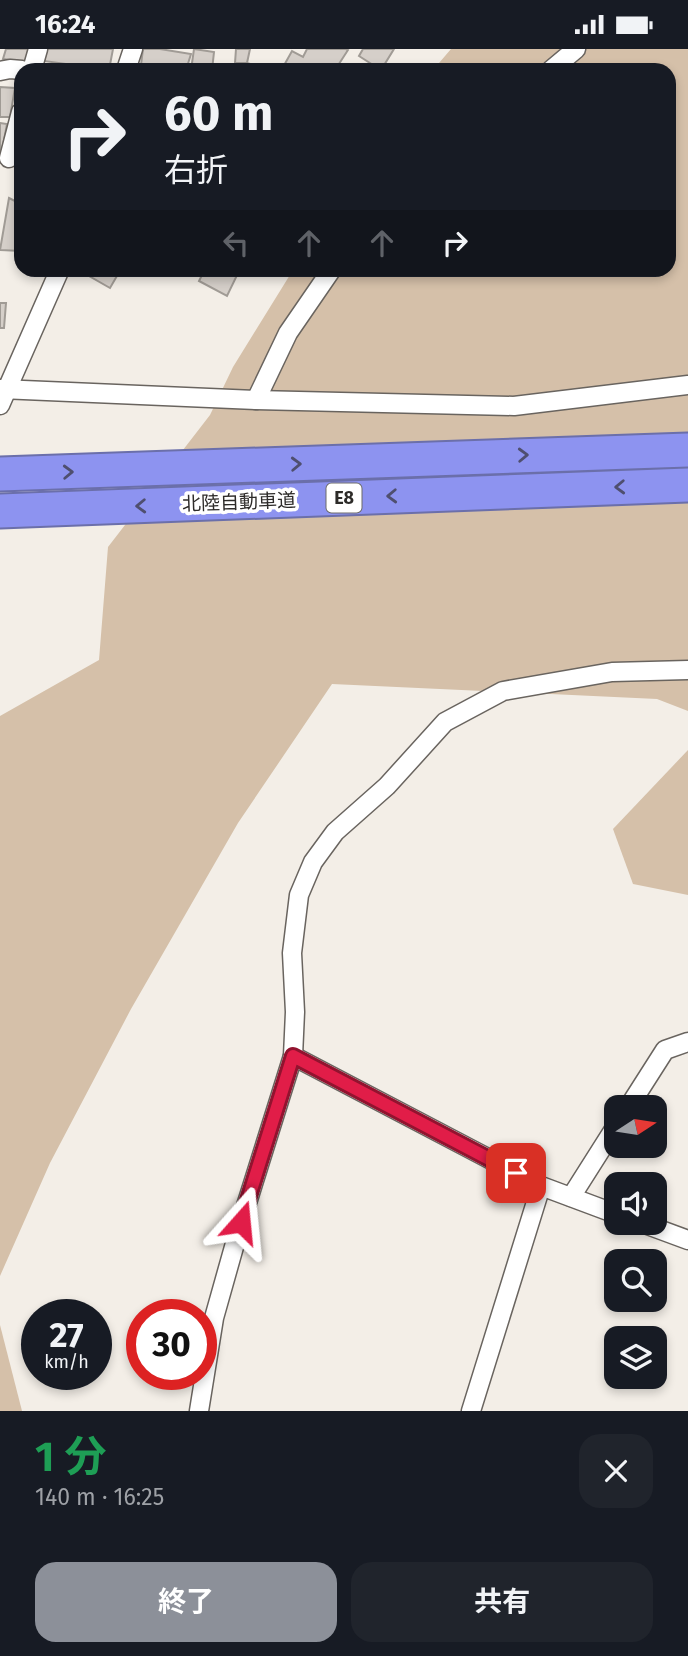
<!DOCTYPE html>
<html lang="ja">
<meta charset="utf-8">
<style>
:root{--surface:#171b24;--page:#20242c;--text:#f1f3f6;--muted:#9ea1a6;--accent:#8c9099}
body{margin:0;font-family:"Fira Sans","Noto Sans JP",sans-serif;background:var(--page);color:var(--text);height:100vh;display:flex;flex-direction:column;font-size:26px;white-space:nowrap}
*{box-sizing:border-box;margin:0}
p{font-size:23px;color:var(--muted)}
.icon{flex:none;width:38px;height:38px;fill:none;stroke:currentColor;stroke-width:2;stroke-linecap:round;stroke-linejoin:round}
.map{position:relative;height:1362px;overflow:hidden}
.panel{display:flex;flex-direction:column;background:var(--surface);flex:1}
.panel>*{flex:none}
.hud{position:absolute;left:14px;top:14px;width:662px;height:214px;border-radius:21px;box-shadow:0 4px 10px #0003;background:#171b24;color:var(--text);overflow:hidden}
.needle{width:46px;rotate:78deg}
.tools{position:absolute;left:604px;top:1046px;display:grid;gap:14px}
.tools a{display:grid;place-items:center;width:63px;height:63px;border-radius:14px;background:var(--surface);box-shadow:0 4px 10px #0003;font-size:35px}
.speed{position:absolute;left:21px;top:1250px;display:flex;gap:14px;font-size:35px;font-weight:700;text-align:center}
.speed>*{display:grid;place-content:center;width:91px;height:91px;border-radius:50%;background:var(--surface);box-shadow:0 4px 10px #0003;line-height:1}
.speed small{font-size:18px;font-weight:400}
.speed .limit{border:10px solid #d22;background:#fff;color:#111}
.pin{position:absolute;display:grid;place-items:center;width:60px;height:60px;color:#fff;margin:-30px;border-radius:14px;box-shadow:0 4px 10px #0006}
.me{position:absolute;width:77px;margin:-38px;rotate:18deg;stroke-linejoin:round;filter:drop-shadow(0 0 5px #0008)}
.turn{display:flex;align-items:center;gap:24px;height:147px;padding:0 35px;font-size:32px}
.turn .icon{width:91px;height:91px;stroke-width:2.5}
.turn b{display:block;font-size:49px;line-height:60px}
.lanes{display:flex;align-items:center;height:66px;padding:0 35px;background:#0003;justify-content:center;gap:35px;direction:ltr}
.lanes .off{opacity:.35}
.round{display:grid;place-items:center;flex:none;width:74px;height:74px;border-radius:21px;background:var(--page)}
.head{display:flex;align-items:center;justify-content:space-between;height:119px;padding:0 35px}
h1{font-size:42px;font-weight:700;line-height:52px;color:#1e9e55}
.button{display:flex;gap:14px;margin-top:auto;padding:14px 35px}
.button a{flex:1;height:80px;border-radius:21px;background:var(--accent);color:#fff;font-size:28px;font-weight:700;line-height:80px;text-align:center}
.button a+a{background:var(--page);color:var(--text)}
.status{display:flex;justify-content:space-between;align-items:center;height:49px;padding:0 35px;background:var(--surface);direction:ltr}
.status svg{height:19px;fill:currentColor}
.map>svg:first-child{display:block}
.green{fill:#d5c0a9}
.building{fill:#d5cfc9;stroke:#a09b95;stroke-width:2}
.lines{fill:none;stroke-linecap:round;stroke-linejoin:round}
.minor-casing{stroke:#69645f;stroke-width:21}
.motorway-casing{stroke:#6b6faa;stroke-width:37}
.minor{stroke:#fff;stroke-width:18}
.motorway{stroke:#8d93f0;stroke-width:33}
.oneway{stroke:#4f4f6f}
.route-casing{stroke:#92132f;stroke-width:18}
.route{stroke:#e11d48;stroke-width:12}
.labels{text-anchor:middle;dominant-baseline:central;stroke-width:7;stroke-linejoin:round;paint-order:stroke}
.shield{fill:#fff;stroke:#6c6b69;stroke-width:2}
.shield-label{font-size:18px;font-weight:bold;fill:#2d2b29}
.street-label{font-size:19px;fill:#2d2b29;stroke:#fff}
</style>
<div class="status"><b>16:24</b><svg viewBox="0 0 49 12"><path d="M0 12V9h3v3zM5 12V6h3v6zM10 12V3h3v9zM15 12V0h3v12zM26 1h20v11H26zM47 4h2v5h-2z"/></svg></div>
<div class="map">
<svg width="688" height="1362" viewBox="0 0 688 1362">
<rect width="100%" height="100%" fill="#f3eee7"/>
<g class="green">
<path d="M451,0h237v662l-31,-12 -325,-15 -94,139 -107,186 -81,154 -50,113v-560l99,-56 9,-113 102,-132 23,-48 60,-97 375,-1v-199h-235z"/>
<path d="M688,701v145l-55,-11 -20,-55z"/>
<path d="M0,1276l22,86h-22z"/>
</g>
<g class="building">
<path d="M6,0h22l-1,13 -24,-3z"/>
<path d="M47,0h66l-4,21 -65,-9z"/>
<path d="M143,0h17l31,5 -5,16 -45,-5z"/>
<path d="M194,0l20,3 -2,18h-21z"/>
<path d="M236,0h14l-3,14h-12z"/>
<path d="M307,0h39l2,1 -13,20h-50l-3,-1 10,-18 11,6z"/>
<path d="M363,0h31l-13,21 -22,-14z"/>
<path d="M247,14l23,7h-28z"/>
<path d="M0,38l15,1 -5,29h-10z"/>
<path d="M0,74l7,1 -6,32h-1z"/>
<path d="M9,149l12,6v47l-21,-1z"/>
<path d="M86,220h35l-11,19 -26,-15z"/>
<path d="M205,220h35l-13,27 -28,-15z"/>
<path d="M0,254h6l-2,25h-4z"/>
</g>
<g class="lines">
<g class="minor-casing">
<g id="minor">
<path d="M32,21l6,-21"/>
<path d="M126,21l7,-21"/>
<path d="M551,21l25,-21"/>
<path d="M0,22l10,-2 12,1"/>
<path d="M9,109l12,-46"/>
<path d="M0,340l256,11 258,6 174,-21"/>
<path d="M256,351l32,-67 44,-64"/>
<path d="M0,356l60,-136"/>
<path d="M293,1007l248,130 75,28"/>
<path d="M628,1059l37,-58 23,-8"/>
<path d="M571,1148l45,-71"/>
<path d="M642,1174l46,17"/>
<path d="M199,1362l15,-93 27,-96 52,-166 2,-44 -3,-59 7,-58 14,-33 22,-30 52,-46 58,-64 58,-31 109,-19 76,-2"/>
<path d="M471,1362l70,-225"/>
</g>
</g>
<g class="motorway-casing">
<g id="motorway">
<path d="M0,425l688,-24"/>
<path d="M0,462l688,-26"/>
</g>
</g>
<use href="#minor" class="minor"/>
<use href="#motorway" class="motorway"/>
</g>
<defs><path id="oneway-chevron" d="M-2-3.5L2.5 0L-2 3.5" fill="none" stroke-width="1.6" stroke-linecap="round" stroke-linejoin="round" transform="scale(1.75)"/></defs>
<g class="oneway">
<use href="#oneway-chevron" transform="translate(523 406) rotate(-2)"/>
<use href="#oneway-chevron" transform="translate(296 415) rotate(-2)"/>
<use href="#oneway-chevron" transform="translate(68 423) rotate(-2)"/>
<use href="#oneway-chevron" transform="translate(620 438) rotate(178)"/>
<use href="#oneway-chevron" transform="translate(392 447) rotate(178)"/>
<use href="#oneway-chevron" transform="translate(141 457) rotate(178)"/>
</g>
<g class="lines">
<g class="route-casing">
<path id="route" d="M241,1173l52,-166 223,117"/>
</g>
<use href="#route" class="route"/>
</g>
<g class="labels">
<rect class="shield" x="326.5" y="434.5" width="35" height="29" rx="5"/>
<g class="shield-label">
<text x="344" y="449">E8</text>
</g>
<g class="street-label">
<text transform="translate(239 453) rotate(-2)">北陸自動車道</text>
</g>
</g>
</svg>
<div class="tools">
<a><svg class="needle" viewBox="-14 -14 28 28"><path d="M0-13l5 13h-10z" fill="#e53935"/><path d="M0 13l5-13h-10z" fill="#9ea1a6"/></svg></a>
<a><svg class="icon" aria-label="sound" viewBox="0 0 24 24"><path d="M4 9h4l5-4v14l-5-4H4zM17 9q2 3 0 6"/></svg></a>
<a><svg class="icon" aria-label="search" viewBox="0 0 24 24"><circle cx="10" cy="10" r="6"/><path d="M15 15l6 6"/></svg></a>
<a><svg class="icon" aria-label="layers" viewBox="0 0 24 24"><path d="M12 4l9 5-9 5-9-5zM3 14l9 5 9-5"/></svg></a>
</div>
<div class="speed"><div>27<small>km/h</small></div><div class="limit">30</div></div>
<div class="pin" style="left:516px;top:1124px;background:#d93025"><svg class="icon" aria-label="arrive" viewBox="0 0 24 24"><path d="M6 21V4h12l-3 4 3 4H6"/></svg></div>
<svg class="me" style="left:241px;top:1173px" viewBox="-20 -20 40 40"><path d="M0-17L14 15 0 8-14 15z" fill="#e11d48" stroke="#fff" stroke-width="4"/></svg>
<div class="hud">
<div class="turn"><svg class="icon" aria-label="right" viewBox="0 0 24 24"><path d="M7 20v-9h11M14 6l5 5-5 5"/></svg><div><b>60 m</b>右折</div></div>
<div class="lanes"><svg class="icon off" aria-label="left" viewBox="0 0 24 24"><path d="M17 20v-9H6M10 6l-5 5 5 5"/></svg><svg class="icon off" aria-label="ahead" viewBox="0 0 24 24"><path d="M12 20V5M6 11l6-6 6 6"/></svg><svg class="icon off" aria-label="ahead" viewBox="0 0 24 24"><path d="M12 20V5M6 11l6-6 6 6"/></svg><svg class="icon" aria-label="right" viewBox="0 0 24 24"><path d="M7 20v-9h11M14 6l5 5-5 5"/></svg></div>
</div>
</div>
<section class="panel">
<div class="head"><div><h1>1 分</h1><p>140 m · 16:25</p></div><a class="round"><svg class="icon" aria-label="close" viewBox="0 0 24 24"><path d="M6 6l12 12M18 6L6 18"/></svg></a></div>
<div class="button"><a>終了</a><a>共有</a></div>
</section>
